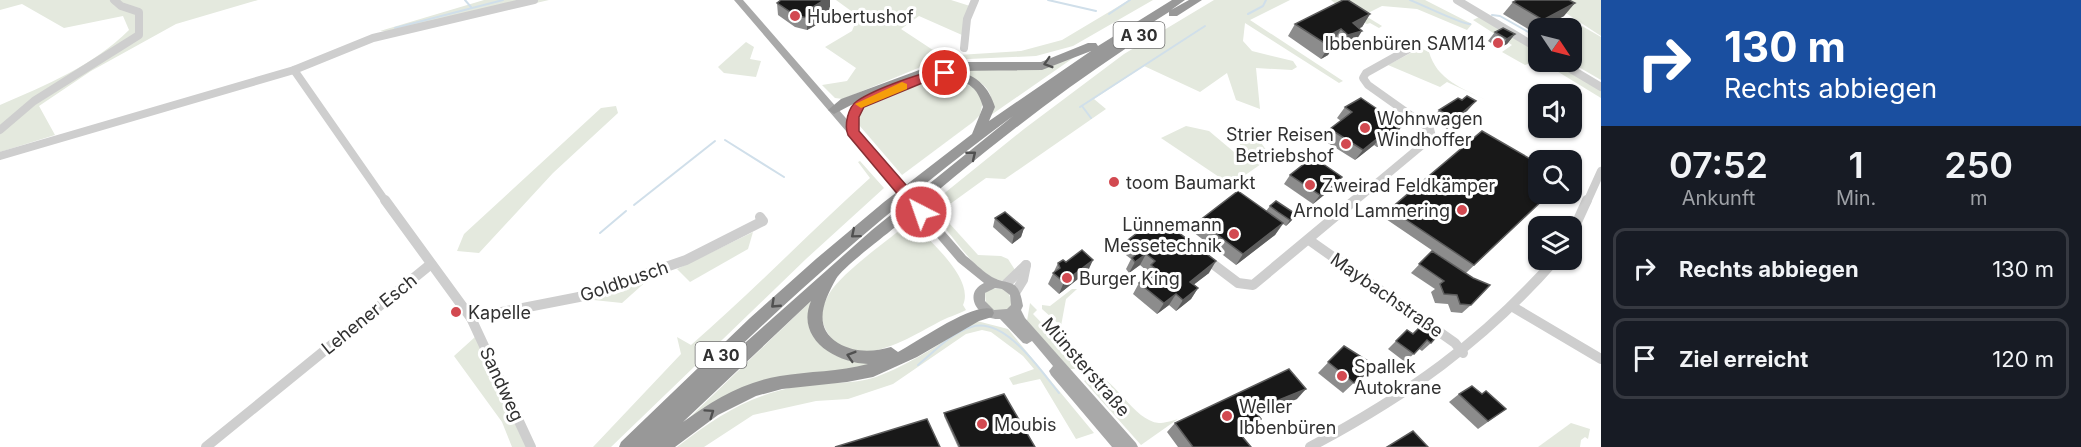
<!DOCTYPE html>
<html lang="de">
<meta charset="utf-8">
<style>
:root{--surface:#171b24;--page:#242831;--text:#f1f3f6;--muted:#9ea1a6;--line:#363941}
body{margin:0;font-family:Inter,sans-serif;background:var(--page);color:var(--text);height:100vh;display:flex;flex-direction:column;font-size:22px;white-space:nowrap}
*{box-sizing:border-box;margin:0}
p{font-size:20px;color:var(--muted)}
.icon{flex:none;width:33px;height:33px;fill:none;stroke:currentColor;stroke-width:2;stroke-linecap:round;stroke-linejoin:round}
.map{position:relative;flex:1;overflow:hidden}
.sheet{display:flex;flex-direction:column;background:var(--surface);width:480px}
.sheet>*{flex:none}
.guide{background:#1a4fa0;color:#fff;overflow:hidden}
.needle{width:39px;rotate:125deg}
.fabs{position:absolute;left:1528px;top:18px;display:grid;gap:12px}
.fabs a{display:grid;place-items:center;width:54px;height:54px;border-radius:12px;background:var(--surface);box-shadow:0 2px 4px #0004;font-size:30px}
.pin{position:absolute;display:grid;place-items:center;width:51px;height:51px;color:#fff;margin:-26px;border:3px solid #fff;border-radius:50%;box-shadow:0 2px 6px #0007}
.me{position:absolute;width:66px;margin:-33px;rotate:319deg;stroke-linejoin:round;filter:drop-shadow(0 0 4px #0008)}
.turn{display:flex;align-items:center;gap:21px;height:126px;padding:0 24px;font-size:27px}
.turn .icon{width:78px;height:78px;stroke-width:2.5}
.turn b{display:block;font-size:42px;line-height:51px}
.eta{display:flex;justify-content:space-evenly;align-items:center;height:102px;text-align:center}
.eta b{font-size:36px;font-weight:600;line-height:42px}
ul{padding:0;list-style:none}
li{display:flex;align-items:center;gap:18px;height:81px;margin:0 12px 9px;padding:0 12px;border:3px solid var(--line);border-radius:12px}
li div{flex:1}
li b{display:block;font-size:22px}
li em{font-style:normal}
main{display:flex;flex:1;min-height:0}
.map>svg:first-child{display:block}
.green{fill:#e4e9de}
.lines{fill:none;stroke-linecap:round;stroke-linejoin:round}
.stream{stroke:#d0dfea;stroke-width:2}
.minor-far1{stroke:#cecece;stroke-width:8}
.minor{stroke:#cecece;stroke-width:10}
.major{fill:#a9a9a9;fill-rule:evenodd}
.highway{fill:#989898;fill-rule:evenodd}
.wall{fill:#8c8c8c}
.shaded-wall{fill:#5d5d5d}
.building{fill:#181818;stroke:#5d5d5d;stroke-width:1.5}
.oneway{stroke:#505050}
.route{fill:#d24950;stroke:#882f34;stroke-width:1.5}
.slow{fill:#f59e0b}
.poi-dot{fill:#d24950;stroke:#fff;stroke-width:2}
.labels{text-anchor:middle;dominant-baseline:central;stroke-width:6;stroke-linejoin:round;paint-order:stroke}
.shield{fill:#fff;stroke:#6f6f6f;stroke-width:1.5}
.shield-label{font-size:16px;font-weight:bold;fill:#313131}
.poi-label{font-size:18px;fill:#313131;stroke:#fff;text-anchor:start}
.street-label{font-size:18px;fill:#313131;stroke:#fff}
</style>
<main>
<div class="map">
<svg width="1601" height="447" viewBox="0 0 1601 447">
<rect width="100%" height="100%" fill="#fff"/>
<g class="green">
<path d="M0,0h258l-82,24 -85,47 -52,35 16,29 -55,17v-47c46,-20 93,-39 129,-75l-6,-14 -59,12 -42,-24 -22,6z"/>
<path d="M484,0h65l-142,33 -27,-2z"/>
<path d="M836,0h115l19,6 -8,29 -43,-19 -18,13 41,27 79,-5 41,-11 67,-40h24l-80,46 -37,10 -89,4 -19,4 -85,35 -8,-1 -13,-13 25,-4 9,-13 -31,-21 27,-16 6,-15z"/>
<path d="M1214,0h76l-40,20 93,61 -4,2 -94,-60 -2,18 9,10 41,10 4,6 -5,3 -36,-2 4,41 -24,-9 -9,-27 -27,19 -56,-26 -50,33 12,10 -101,70 -19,-1 -47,34 -8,-8 93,-75 100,-75z"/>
<path d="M1331,0h94l47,24 -5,6 -50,-21 -35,-3 -18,9 18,11 -3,2 -9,-5 -3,1 -14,-6z"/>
<path d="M1546,0h55v36z"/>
<path d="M1479,17l60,34v9l-14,5 -23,-13 10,-7 -39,-25z"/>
<path d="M1582,26l19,11v43l-31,-18 2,-32z"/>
<path d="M746,42l8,5 -4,12 11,2 -5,16 -32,-4 -6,-6z"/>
<path d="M1420,48l9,4c8,28 33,36 57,48l-39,-18 -7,5 -52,-22z"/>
<path d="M1076,56l-85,59c7,-36 -24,-39 -51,-45h65z"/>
<path d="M1542,62h14l45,26v10z"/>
<path d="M948,77l27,11 8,13 -3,14 -7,7 -71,53 -43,-50 -2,-5 4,-11 70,-31z"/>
<path d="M616,106l2,7 -65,60 -74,80 -22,-2 7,-17 137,-126z"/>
<path d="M1186,126l23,5 25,21 6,-3v-9l17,-3 14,20 -40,28 -70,-47z"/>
<path d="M860,161l24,27 -78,71 -195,188h-18l88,-93 -4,-17 14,8c62,-54 118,-112 179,-167l-12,-16z"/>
<path d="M950,213l-1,10 29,32 23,1 7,3 7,11 -11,11c-23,-1 -50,-43 -67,-63z"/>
<path d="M911,221c17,19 64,57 52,84l3,5c-9,5 -19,7 -29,13 -28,15 -86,52 -110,9 -8,-14 -6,-24 2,-38 13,-22 61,-55 82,-73z"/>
<path d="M753,232l-5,17 -58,33 -13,-13z"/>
<path d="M669,269l-19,9 -28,25 -38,-4z"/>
<path d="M992,288l10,1 7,5 3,10 -5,6 -13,1 -8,-6 -1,-12z"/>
<path d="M1072,289h5l-11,10 -5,27 -19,-17v-4l8,1z"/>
<path d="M812,300l23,55 18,7 31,-1 -18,6 -77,10 -102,43z"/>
<path d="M1030,303l7,7 -4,4 45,47 5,-3 3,6 -3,5h-13l-43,-48z"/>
<path d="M977,321l31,8 86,104 -18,6 -36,-60 -27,6 -4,-7 25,-9 -11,-13 -32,-24 -9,-2 -16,4 -73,50 -45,15 -32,2 -63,14 -49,32h-27c41,-31 70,-51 122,-61 27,-5 55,0 82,-11 34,-13 65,-36 96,-54z"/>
<path d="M475,337l52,110h-15l-10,-25 -48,-66z"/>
<path d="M1093,375c21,0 40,46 66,48 5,0 13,-2 19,-4l-37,26 -57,-64z"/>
<path d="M1571,423l19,6 -2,10 -3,-2 -4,3 -1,7h-42z"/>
</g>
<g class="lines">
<g class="stream">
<path d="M465,0l6,7"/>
<path d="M1048,0l48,11"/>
<path d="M1410,0c13,5 51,24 60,24"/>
<path d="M1109,14l21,-14"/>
<path d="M1248,14l15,-8 3,-6"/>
<path d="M1492,15l8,1 39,22"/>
<path d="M395,28l108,-28"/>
<path d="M1559,28l12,-5"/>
<path d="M1082,106l9,12"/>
<path d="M1080,107l125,-81"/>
<path d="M725,140l59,37"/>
<path d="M634,205l81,-64"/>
<path d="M600,233l26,-22"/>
<path d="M918,365c16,-13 33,-32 53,-38 34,-11 69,43 88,66"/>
</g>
<g class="minor-far1">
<path d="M1457,0l82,49"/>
<path d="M964,48l3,-29 8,-19"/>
<path d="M1559,62l42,25"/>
<path d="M294,70l92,132"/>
<path d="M0,130l34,-29 105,-66v-23l-18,-6 -7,-6"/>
<path d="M0,156l294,-86 79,-32 161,-38"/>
<path d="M1354,202l78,-65 -2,-8 -62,-44 -5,-7 3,-5 52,-29"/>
<path d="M1587,202l14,-31"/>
</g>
<g class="minor">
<path d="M385,200l86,118 60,129"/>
<path d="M1160,225l20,14"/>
<path d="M1572,233l15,-33"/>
<path d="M1309,240l146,103 8,10"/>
<path d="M1205,258l33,25 15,2 102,-85"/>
<path d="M1005,285l21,-20"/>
<path d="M1015,293l8,-13 3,-15"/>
<path d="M1513,307l88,52"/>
<path d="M471,318l108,-21 107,-37 77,-39 -3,-4"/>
<path d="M206,447l225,-183"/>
<path d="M1310,447c96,-51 173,-105 245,-187"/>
</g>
<path class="major" d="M734,0h9l223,256c8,6 15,14 23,19 19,13 29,-1 34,31l-2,4 4,8 111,125 2,4h-26l-61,-72 -2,-4 4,-5 -21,-25 -5,3 -4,-1 -23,-24c-20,2 -39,-25 -16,-36l-26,-21zM995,288l7,1 8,6 1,10 -4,4 -13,1 -9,-9v-8z"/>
<path class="highway" d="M1172,0h13l-14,10 18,-10h13l-25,16h-8v-4l-49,31h5v6c-81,54 -157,115 -231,179 -12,10 -52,40 -58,51 -12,21 -24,48 2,64 17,10 35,9 53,4l7,5c19,-10 75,-50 94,-43l2,4 -2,4 -13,4 -62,36 -44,20 -26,5 -65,7 -26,7 -38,19 -43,32h-56l2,-5 129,-124 66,-59 68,-57 88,-68 11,-27c-7,-27 -22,-25 -44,-31l-2,-3 -75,27 4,4 -7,13 -2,18 -4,1 -6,-4v-15l8,-14 -21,11 -6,-4 13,-11 89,-33 35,-4h76l47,-19h8l2,3zM1091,51l-102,70 6,-14c-6,-20 -18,-31 -37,-36l84,-1zM1013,116l-141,114 -145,129c90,-87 185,-168 286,-243zM811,301c-16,38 25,62 57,63 -29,8 -59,7 -88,12 -37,6 -68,25 -97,46z"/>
</g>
<g class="wall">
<path d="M1513,2l51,14 -31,16 -30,-18z"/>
<path d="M777,3l53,6 -12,7v8l-11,6 -12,-3 -17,-12z"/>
<path d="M1370,14l-8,13 -3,1 -5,16 -13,4 -6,-5 -7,12 -7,4 -33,-23 7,-12z"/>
<path d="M1495,32l20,2 -8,10 -8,4 -11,-7z"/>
<path d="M1345,107l49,30 -17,10 -3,-2 -19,15 -32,-20 7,-11 11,-8 -4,-3z"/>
<path d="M1439,110h29l-21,19 -15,-10z"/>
<path d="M1290,175l52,2 -7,9 -22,18 -29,-20z"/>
<path d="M1549,194l-83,79 5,32 -9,8 -11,-1 -3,-8 -13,-1 -4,-11 4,-3 -24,-16 21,-22 29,19 -78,-53 7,-8z"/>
<path d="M1270,206l22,14 -6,6 -3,-2 -8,11 -39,30 -43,-33 6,-11 67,-10z"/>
<path d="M995,218l29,10 -3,9 -9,7 -19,-17z"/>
<path d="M1128,240l81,33 -15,11 4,4 -7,11 -15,12 -7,-6 -12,9 -24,-20 6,-11 7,-6 -1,-1 2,-5 -7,-6 -11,8 -3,-4 5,-10 -9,-7z"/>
<path d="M1066,262l22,9 -29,23 -11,-10 10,-21z"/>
<path d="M1424,323l7,20 -9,8 -3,-2 -14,13 -17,-13 19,-19 6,3z"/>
<path d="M1344,346l18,32 -5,2 -14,13 -25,-20z"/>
<path d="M1459,394h23l24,15 -28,20 -29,-27z"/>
<path d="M1297,399l-39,16 3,4 -9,10 -7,3 -3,3 9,12h-73l-11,-15 8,-9z"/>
<path d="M944,413l91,34h-77l-14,-31z"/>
</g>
<g class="shaded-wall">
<path d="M824,0h6v9l-12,7v8l-11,6v-12l6,-11z"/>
<path d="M1575,3l-11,13 -31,16 10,-12z"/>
<path d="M1370,14l-8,13 -15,7 6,-11z"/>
<path d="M1341,29l-8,13 -7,-5z"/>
<path d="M1362,31l-8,13 -13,4 7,-13z"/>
<path d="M1515,34l-8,10 -8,4 8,-9z"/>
<path d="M1335,43l-7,12 -7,4 8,-13z"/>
<path d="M1476,101l-8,9 -21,19 8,-10z"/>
<path d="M1402,126l-8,11 -17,10 9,-11z"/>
<path d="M1383,134l-9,11 -19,15 8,-10z"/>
<path d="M1342,177l-7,9 -22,18 7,-9z"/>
<path d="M1296,214l-4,6 -6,6 4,-6z"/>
<path d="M1283,223l-8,12 -39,30 7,-11z"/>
<path d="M1024,228l-3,9 -9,7 2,-9z"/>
<path d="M1146,254l-6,11 -11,8 6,-11z"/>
<path d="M1093,260l-5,11 -29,23 5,-12z"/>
<path d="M1216,261l-7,12 -26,20 7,-11z"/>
<path d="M1198,288l-7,11 -15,12 7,-11z"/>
<path d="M1176,294l-7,11 -12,9 7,-11z"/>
<path d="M1373,368l-11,10 -6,2 11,-11z"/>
<path d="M1306,389l-9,10 -52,21 9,-10z"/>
<path d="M1261,419l-9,10 -7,3 -8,9 6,-14z"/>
</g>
<g class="building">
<path d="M781,0h43l-11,7 6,4 -12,7 -12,-3 -18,-12z"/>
<path d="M1343,0h5l22,14 -17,9 9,8 -14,4 -7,-6 -15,8 9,6 -6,3 -34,-22z"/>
<path d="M1517,0h52l6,3 -32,17 -30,-18z"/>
<path d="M1503,28l12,6 -8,5 -12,-7z"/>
<path d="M1467,96l9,5 -21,18 -16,-9 19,-12 4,2z"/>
<path d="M1361,98l41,28 -16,10 -3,-2 -20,16 -33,-21 22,-17 -7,-5z"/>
<path d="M1482,131l57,33v30h10l-75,71 -84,-56z"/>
<path d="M1313,157l29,20 -22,18 -30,-20z"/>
<path d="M1238,191l45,32 -40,31 -44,-33z"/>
<path d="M1276,201l20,13 -6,6 -12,-8 -8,-6z"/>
<path d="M1005,212l19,16 -10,7 -19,-17z"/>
<path d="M1154,220l17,13 4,-3 41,31 -26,21 8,6 -15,12 -7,-6 -12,9 -25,-20 17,-14 -5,-4 4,-4 -9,-7 -11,8 -3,-4 9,-8 -13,-10z"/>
<path d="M1082,250l11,10 -29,22 -11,-9 7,-5 -2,-5 5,-3 3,2z"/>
<path d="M1432,251l41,27 17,7 -19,20 -11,-1 -3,-9 -13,-1 -4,-10 4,-3 -25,-17z"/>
<path d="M1424,323l12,8 1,5 -6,7 -4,-3 -13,14 -18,-13 11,-11 6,4z"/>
<path d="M1344,346l24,15 5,7 -6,1 -13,14 -26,-21z"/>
<path d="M1289,369l17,20 -52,21 7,9 -18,8 3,4 -6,3 11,13h-58l-18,-24z"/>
<path d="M1472,386l10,8 4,-3 20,18 -18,12 -29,-27z"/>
<path d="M1004,394l31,53h-75l-16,-34z"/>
<path d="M927,419l13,28h-105z"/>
<path d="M1413,431l15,16h-41z"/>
</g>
<defs><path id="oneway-chevron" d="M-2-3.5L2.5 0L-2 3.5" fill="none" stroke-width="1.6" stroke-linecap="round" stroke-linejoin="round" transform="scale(1.5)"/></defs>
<g class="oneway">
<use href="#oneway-chevron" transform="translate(1048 63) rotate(163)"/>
<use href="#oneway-chevron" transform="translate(972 155) rotate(-39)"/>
<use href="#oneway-chevron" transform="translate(855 234) rotate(140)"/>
<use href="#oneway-chevron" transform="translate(775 304) rotate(137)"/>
<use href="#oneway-chevron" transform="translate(851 356) rotate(-163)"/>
<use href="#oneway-chevron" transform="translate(710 413) rotate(-35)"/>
</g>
<path class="route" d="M945,69l6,4 -2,3 -17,3 -68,28 -5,10v14l67,77 2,4 -7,5 -5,-1 -68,-81c-4,-10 0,-28 9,-34 18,-12 67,-30 88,-32z"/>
<path class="slow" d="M902,82l5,2v5l-46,19 -6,-4z"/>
<g class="poi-dot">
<circle cx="795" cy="16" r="6"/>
<circle cx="1498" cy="43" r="6"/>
<circle cx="1365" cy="128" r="6"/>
<circle cx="1346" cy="144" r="6"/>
<circle cx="1114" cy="182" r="6"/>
<circle cx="1310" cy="185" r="6"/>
<circle cx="1462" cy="210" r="6"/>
<circle cx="1234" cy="234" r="6"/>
<circle cx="1067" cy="278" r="6"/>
<circle cx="456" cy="312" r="6"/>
<circle cx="1342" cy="376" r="6"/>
<circle cx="1227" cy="416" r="6"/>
<circle cx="982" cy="424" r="6"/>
</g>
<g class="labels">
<g class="shield">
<rect x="1113.5" y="22" width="51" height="26" rx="4.5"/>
<rect x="695.5" y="342" width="51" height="26" rx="4.5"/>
</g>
<g class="shield-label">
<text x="1139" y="35">A 30</text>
<text x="721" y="355">A 30</text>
</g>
<g class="poi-label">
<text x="807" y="16">Hubertushof</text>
<text x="1486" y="43" text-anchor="end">Ibbenbüren SAM14</text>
<text x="1377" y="118">Wohnwagen<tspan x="1377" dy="21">Windhoffer</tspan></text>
<text x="1334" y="134" text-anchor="end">Strier Reisen<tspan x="1334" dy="21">Betriebshof</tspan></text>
<text x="1126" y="182">toom Baumarkt</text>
<text x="1322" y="185">Zweirad Feldkämper</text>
<text x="1450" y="210" text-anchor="end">Arnold Lammering</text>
<text x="1222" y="224" text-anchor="end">Lünnemann<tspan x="1222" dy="21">Messetechnik</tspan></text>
<text x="1079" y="278">Burger King</text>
<text x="468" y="312">Kapelle</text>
<text x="1354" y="366">Spallek<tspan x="1354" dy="21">Autokrane</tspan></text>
<text x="1239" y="406">Weller<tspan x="1239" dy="21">Ibbenbüren</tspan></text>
<text x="994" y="424">Moubis</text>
</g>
<g class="street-label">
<text transform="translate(624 281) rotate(-19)">Goldbusch</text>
<text transform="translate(1387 295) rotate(35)">Maybachstraße</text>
<text transform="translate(369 314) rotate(-39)">Lehener Esch</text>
<text transform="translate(1086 367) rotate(49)">Münsterstraße</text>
<text transform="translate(502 384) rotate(65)">Sandweg</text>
</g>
</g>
</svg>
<div class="fabs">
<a><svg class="needle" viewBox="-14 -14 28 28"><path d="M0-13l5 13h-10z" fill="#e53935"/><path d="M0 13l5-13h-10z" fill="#9ea1a6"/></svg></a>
<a><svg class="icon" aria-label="sound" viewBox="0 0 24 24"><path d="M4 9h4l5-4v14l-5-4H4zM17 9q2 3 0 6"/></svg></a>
<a><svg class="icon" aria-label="search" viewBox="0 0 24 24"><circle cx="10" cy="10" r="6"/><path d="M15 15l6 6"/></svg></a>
<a><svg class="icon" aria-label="layers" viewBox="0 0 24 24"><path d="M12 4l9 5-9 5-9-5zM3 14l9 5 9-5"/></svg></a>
</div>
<div class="pin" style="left:945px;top:73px;background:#d93025"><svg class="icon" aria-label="arrive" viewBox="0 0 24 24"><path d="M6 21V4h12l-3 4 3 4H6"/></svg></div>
<svg class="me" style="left:921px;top:212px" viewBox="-20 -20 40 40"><circle r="17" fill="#d24950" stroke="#fff" stroke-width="3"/><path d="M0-11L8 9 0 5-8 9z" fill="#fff"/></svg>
</div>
<section class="sheet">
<div class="guide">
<div class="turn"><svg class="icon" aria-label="right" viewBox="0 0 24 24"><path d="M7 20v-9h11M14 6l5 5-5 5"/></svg><div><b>130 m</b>Rechts abbiegen</div></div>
</div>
<div class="eta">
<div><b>07:52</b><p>Ankunft</p></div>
<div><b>1</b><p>Min.</p></div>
<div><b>250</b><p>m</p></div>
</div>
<ul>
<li><svg class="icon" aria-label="right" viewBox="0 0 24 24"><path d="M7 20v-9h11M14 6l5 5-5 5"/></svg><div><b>Rechts abbiegen</b></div><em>130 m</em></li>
<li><svg class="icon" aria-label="arrive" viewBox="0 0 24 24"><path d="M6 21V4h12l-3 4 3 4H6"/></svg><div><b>Ziel erreicht</b></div><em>120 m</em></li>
</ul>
</section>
</main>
